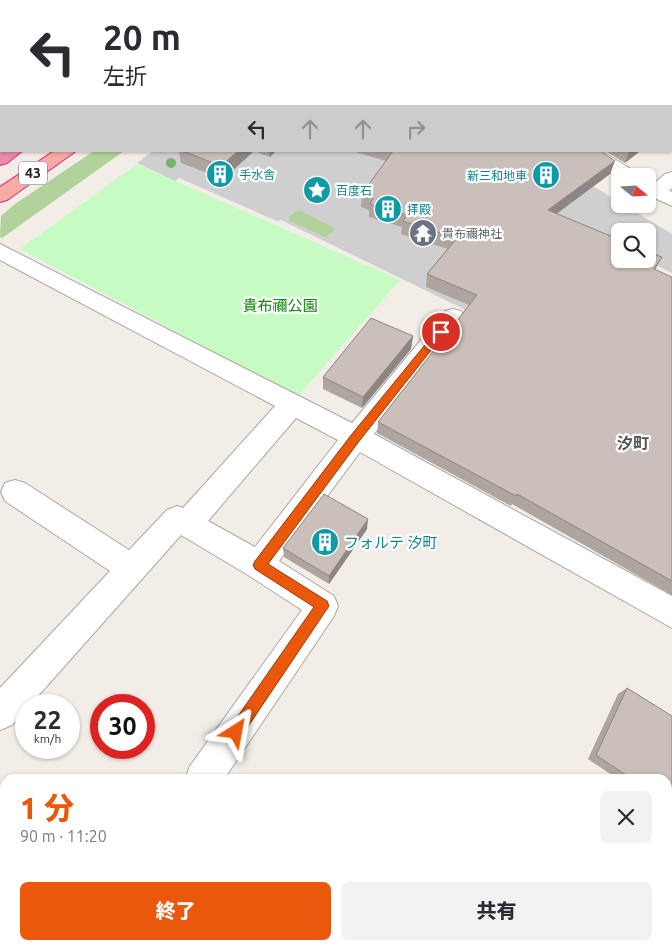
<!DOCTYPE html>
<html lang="ja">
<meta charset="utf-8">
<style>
:root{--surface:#fff;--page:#f2f2f3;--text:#2b2b33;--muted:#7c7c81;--accent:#ea580c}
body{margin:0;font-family:Ubuntu,"Noto Sans JP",sans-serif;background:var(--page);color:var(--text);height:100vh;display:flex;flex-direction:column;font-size:19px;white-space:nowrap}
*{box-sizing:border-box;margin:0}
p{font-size:16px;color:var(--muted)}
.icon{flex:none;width:28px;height:28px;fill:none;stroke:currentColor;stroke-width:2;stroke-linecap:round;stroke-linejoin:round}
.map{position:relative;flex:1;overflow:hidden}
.sheet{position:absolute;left:0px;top:774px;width:672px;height:176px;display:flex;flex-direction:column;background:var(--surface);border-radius:15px 15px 0 0;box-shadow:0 1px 4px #0004}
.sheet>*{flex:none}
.hud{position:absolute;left:0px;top:0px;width:672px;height:152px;box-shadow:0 1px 4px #0004;background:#fff;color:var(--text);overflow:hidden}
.needle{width:32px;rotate:108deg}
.fabs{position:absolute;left:611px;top:168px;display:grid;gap:10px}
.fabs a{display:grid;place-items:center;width:45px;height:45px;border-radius:8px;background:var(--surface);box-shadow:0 1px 4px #0004;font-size:25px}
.speed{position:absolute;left:15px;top:694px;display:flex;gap:10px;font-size:25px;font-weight:700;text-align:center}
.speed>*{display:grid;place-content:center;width:65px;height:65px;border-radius:50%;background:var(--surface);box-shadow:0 1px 4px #0004;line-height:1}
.speed small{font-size:12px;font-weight:400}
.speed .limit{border:8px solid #d22;background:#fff;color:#111}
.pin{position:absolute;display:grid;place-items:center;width:42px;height:42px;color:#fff;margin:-21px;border:2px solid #fff;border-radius:50%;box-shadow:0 1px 5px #0007}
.me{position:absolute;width:55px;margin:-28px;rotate:34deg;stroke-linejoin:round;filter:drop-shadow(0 0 4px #0008)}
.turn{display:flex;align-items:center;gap:18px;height:105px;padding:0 20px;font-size:22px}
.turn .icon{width:65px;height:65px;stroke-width:2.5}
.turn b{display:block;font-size:35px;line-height:42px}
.lanes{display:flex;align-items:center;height:48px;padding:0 20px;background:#0003;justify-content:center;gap:25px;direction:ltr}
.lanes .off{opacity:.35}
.round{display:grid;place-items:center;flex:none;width:52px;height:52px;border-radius:8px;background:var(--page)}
.headline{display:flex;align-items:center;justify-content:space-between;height:85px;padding:0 20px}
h1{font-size:30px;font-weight:800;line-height:38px;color:var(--accent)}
.primary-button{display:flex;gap:10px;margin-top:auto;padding:10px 20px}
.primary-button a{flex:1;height:58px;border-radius:8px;background:var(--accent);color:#fff;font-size:20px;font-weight:800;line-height:58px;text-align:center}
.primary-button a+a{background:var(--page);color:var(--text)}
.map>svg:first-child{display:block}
.religious{fill:#cfcfcf}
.forest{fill:#b1d39b}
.park{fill:#c6fcc4}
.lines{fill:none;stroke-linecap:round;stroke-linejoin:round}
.pedestrian-casing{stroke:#a8a8a8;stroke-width:30}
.minor-casing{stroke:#a8a8a8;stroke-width:2}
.tertiary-casing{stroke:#a8a8a8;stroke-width:2}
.trunk-casing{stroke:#e32178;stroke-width:2}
.motorway-casing{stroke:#e32178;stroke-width:2}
.pedestrian{stroke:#fff;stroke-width:28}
.minor{fill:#fff;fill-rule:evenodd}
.tertiary{fill:#fff;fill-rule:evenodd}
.trunk{fill:#f5aca4;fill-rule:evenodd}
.motorway{fill:#eb8da9;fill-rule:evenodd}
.tree{fill:#72b56c}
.wall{fill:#aea4a0}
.shaded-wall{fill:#8d8682}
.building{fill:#cabfba;stroke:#8d8682}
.route{fill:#ea580c;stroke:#983908}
.labels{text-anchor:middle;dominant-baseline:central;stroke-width:4.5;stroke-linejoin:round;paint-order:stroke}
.far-culture-label{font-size:12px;fill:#0d838f;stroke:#fff;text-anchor:start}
.far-worship-label{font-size:12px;fill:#5b616d;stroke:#fff;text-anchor:start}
.shield{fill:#fff;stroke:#646464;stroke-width:1}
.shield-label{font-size:14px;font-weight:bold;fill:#212121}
.park-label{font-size:15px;fill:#0a8707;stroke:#fff}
.culture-label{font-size:15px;fill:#0d838f;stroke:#fff;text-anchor:start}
.neighbourhood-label{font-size:16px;font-weight:bold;fill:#545454;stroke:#fff}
</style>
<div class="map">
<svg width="672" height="949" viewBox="0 0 672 949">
<rect width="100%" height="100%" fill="#f2ede7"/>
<path class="religious" d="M153,151h382l137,83v39l-28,-14h4v-28h-28v15l-148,67 -191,-93 -4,1 -98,-43 -4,3 -38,-18z"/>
<g class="forest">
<path d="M94,151h30l-122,87 -2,-1 1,-21 14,-12z"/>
<path d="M296,211h5l33,17 -1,4 -8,5 -35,-16 -1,-4z"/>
</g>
<path class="park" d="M137,164l263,116 -102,116 -278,-147z"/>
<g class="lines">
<g class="pedestrian-casing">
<path id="pedestrian" d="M403,1l2,-1"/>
</g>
<g class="minor-casing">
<g id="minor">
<rect x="582" y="0" width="19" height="1"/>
<rect x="671" y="17" width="1" height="10"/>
<rect x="0" y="89" width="1" height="11"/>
<path d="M672,172v16c-8,7 -12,11 -23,8v-8l16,-14z"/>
<path d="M0,244l352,179 93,-112 8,-2 8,2 4,6 -4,6 -87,111 298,162v32l-312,-176 -81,109 55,35 4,10 -4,10 -110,163h-39l5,-13 112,-156 -54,-35 -67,-40 -151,170h-4v4l-14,16 -12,5v-42l110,-117 -105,-70 -4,-9 4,-9 10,-3 10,3 104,67 38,-40 10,-4 6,2 92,-102 -275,-146zM296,418l42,22 -83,107 -47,-26z"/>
<path d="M668,807l4,1v38l-4,-1z"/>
<path d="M68,945h41l-2,4h-41z"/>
<path d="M531,945h40l-1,4h-40z"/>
</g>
</g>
<g class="tertiary-casing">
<g id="tertiary">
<rect x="166" y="0" width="18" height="1"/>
<path d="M578,151h23l35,21 3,4h-19v3z"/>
<path d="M648,181l24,11v14l-24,-11z"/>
</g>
</g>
<g class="trunk-casing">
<path id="trunk" d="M54,151h22l-69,49 -7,2v-15z"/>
</g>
<g class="motorway-casing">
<path id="motorway" d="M0,151l1,-1 21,1 -15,12 -7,2z"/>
</g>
<use href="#pedestrian" class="pedestrian"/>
<use href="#minor" class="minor"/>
<use href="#tertiary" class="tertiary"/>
<use href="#trunk" class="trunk"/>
<use href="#motorway" class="motorway"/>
</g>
<circle class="tree" cx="171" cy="163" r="5"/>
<g class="wall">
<path d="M0,0l1,1v71l-1,-1z"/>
<path d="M179,151h97l-6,6 -16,-6 -31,28 -42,-16z"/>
<path d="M352,151h248l10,23 -54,40 106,43 -7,13 17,7v318l-160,-91 -1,2 -134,-73 1,-11 91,-117 -43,-18 1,-13 21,-25 -47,-15 1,-7 -33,-10v-7l-8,-3 1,-13 24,-33z"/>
<path d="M605,151h35l-15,12z"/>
<path d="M413,336l-2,13 -49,59 -39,-19v-12z"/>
<path d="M367,529l-38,55 -45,-27 -1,-9z"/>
<path d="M627,688l45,28v94l-4,1v-32h-50l-30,-20 30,-65z"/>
</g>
<g class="shaded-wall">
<path d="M23,0h39l-3,1h-38z"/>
<path d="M1,51v20l-1,-3v-16z"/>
<path d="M238,151h16l-31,28 -2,-13z"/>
<path d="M269,151h7l-6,6z"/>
<path d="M629,151h11l-15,12z"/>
<path d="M615,161l-5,13 -66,49 4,-13z"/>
<path d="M413,336l-2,13 -49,59 1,-11z"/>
<path d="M368,519l-1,10 -38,55v-8z"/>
<path d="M0,819l5,4v14l-5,-4z"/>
<path d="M63,945h5l-2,1 -2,3h-10l1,-2z"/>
</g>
<g class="building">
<path d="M0,0h23l-2,1 -20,1 -1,-1z"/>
<path d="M333,0h61l1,1h-64z"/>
<path d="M1,11v40l-1,1v-40z"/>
<path d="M183,151h55l-17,15z"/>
<path d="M393,151h207l15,10 -67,49 72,30v19h28v-7l14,5 -8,12 18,8v304l-155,-87 -1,2 -138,-74 99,-127 -50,-21 30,-36 -54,-17 4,-6 -37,-11 3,-6 -11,-4z"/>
<path d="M371,318l42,18 -50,61 -40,-20z"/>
<path d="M324,494l44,25 -39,57 -46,-28z"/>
<path d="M627,688l45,28v89l-4,-3v-23h-36l-36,-24z"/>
<path d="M0,828l2,2 -2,3 5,4v97l-5,-4z"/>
<path d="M17,945h48v1l-10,1 -1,2h-37l-1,-2 1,-1z"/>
</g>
<path class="route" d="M441,328l3,1v5l-84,106 -92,124 59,37 2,5 -88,131 -5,2 -5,-2 -2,-5 2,-6 83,-119 -59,-38 -2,-4 2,-4 97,-127 86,-105z"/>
<defs>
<g id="building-disc" transform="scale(1.4375)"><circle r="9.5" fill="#0f9aa8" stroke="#fff"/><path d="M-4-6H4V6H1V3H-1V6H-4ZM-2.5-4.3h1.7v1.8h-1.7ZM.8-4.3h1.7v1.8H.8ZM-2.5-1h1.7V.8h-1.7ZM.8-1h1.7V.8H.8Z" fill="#fff"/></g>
<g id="sight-disc" transform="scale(1.4375)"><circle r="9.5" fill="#0f9aa8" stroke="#fff"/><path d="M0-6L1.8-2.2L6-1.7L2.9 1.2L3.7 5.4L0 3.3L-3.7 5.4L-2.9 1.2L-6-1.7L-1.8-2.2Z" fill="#fff"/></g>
<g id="temple-disc" transform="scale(1.4375)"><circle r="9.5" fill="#6b7280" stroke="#fff"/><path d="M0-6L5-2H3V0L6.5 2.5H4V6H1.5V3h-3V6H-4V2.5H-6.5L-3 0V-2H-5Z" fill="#fff"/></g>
</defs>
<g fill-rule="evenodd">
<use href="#building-disc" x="220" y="174"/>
<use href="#building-disc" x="546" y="175"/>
<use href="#sight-disc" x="317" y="190"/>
<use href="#building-disc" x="388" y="209"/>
<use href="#temple-disc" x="423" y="233"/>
<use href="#building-disc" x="325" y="542"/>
</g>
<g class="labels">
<g class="far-culture-label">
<text x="239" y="174">手水舎</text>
<text x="527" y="175" text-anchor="end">新三和地車</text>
<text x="336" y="190">百度石</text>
<text x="407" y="209">拝殿</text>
</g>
<g class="far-worship-label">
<text x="442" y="233">貴布禰神社</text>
</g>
<rect class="shield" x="19" y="161.5" width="28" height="23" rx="4"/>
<g class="shield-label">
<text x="33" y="173">43</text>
</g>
<g class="park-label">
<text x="280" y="305">貴布禰公園</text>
</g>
<g class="culture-label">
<text x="344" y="542">フォルテ 汐町</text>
</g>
<g class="neighbourhood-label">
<text x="633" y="443">汐町</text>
</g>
</g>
</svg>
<div class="fabs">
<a><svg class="needle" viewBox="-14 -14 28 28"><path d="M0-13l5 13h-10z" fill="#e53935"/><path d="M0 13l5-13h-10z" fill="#7c7c81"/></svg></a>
<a><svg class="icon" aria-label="search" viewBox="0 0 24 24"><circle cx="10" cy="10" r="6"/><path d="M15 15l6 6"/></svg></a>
</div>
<div class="speed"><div>22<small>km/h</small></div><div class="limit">30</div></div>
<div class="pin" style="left:441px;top:332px;background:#d93025"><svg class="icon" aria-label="arrive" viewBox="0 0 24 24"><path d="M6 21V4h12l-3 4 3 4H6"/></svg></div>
<svg class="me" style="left:236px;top:732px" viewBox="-20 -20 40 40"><path d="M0-17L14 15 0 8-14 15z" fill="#ea580c" stroke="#fff" stroke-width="4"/></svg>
<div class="hud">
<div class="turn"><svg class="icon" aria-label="left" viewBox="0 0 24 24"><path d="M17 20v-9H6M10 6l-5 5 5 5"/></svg><div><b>20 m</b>左折</div></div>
<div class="lanes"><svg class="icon" aria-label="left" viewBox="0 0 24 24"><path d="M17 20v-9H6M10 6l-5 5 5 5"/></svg><svg class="icon off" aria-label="ahead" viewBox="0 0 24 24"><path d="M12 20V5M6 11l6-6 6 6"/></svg><svg class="icon off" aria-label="ahead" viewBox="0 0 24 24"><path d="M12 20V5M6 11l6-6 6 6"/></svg><svg class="icon off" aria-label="right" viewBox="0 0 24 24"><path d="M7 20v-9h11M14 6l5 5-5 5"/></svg></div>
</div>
<section class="sheet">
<div class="headline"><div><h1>1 分</h1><p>90 m · 11:20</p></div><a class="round"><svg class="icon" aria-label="close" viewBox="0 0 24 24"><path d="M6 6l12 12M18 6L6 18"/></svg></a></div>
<div class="primary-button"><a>終了</a><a>共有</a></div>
</section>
</div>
